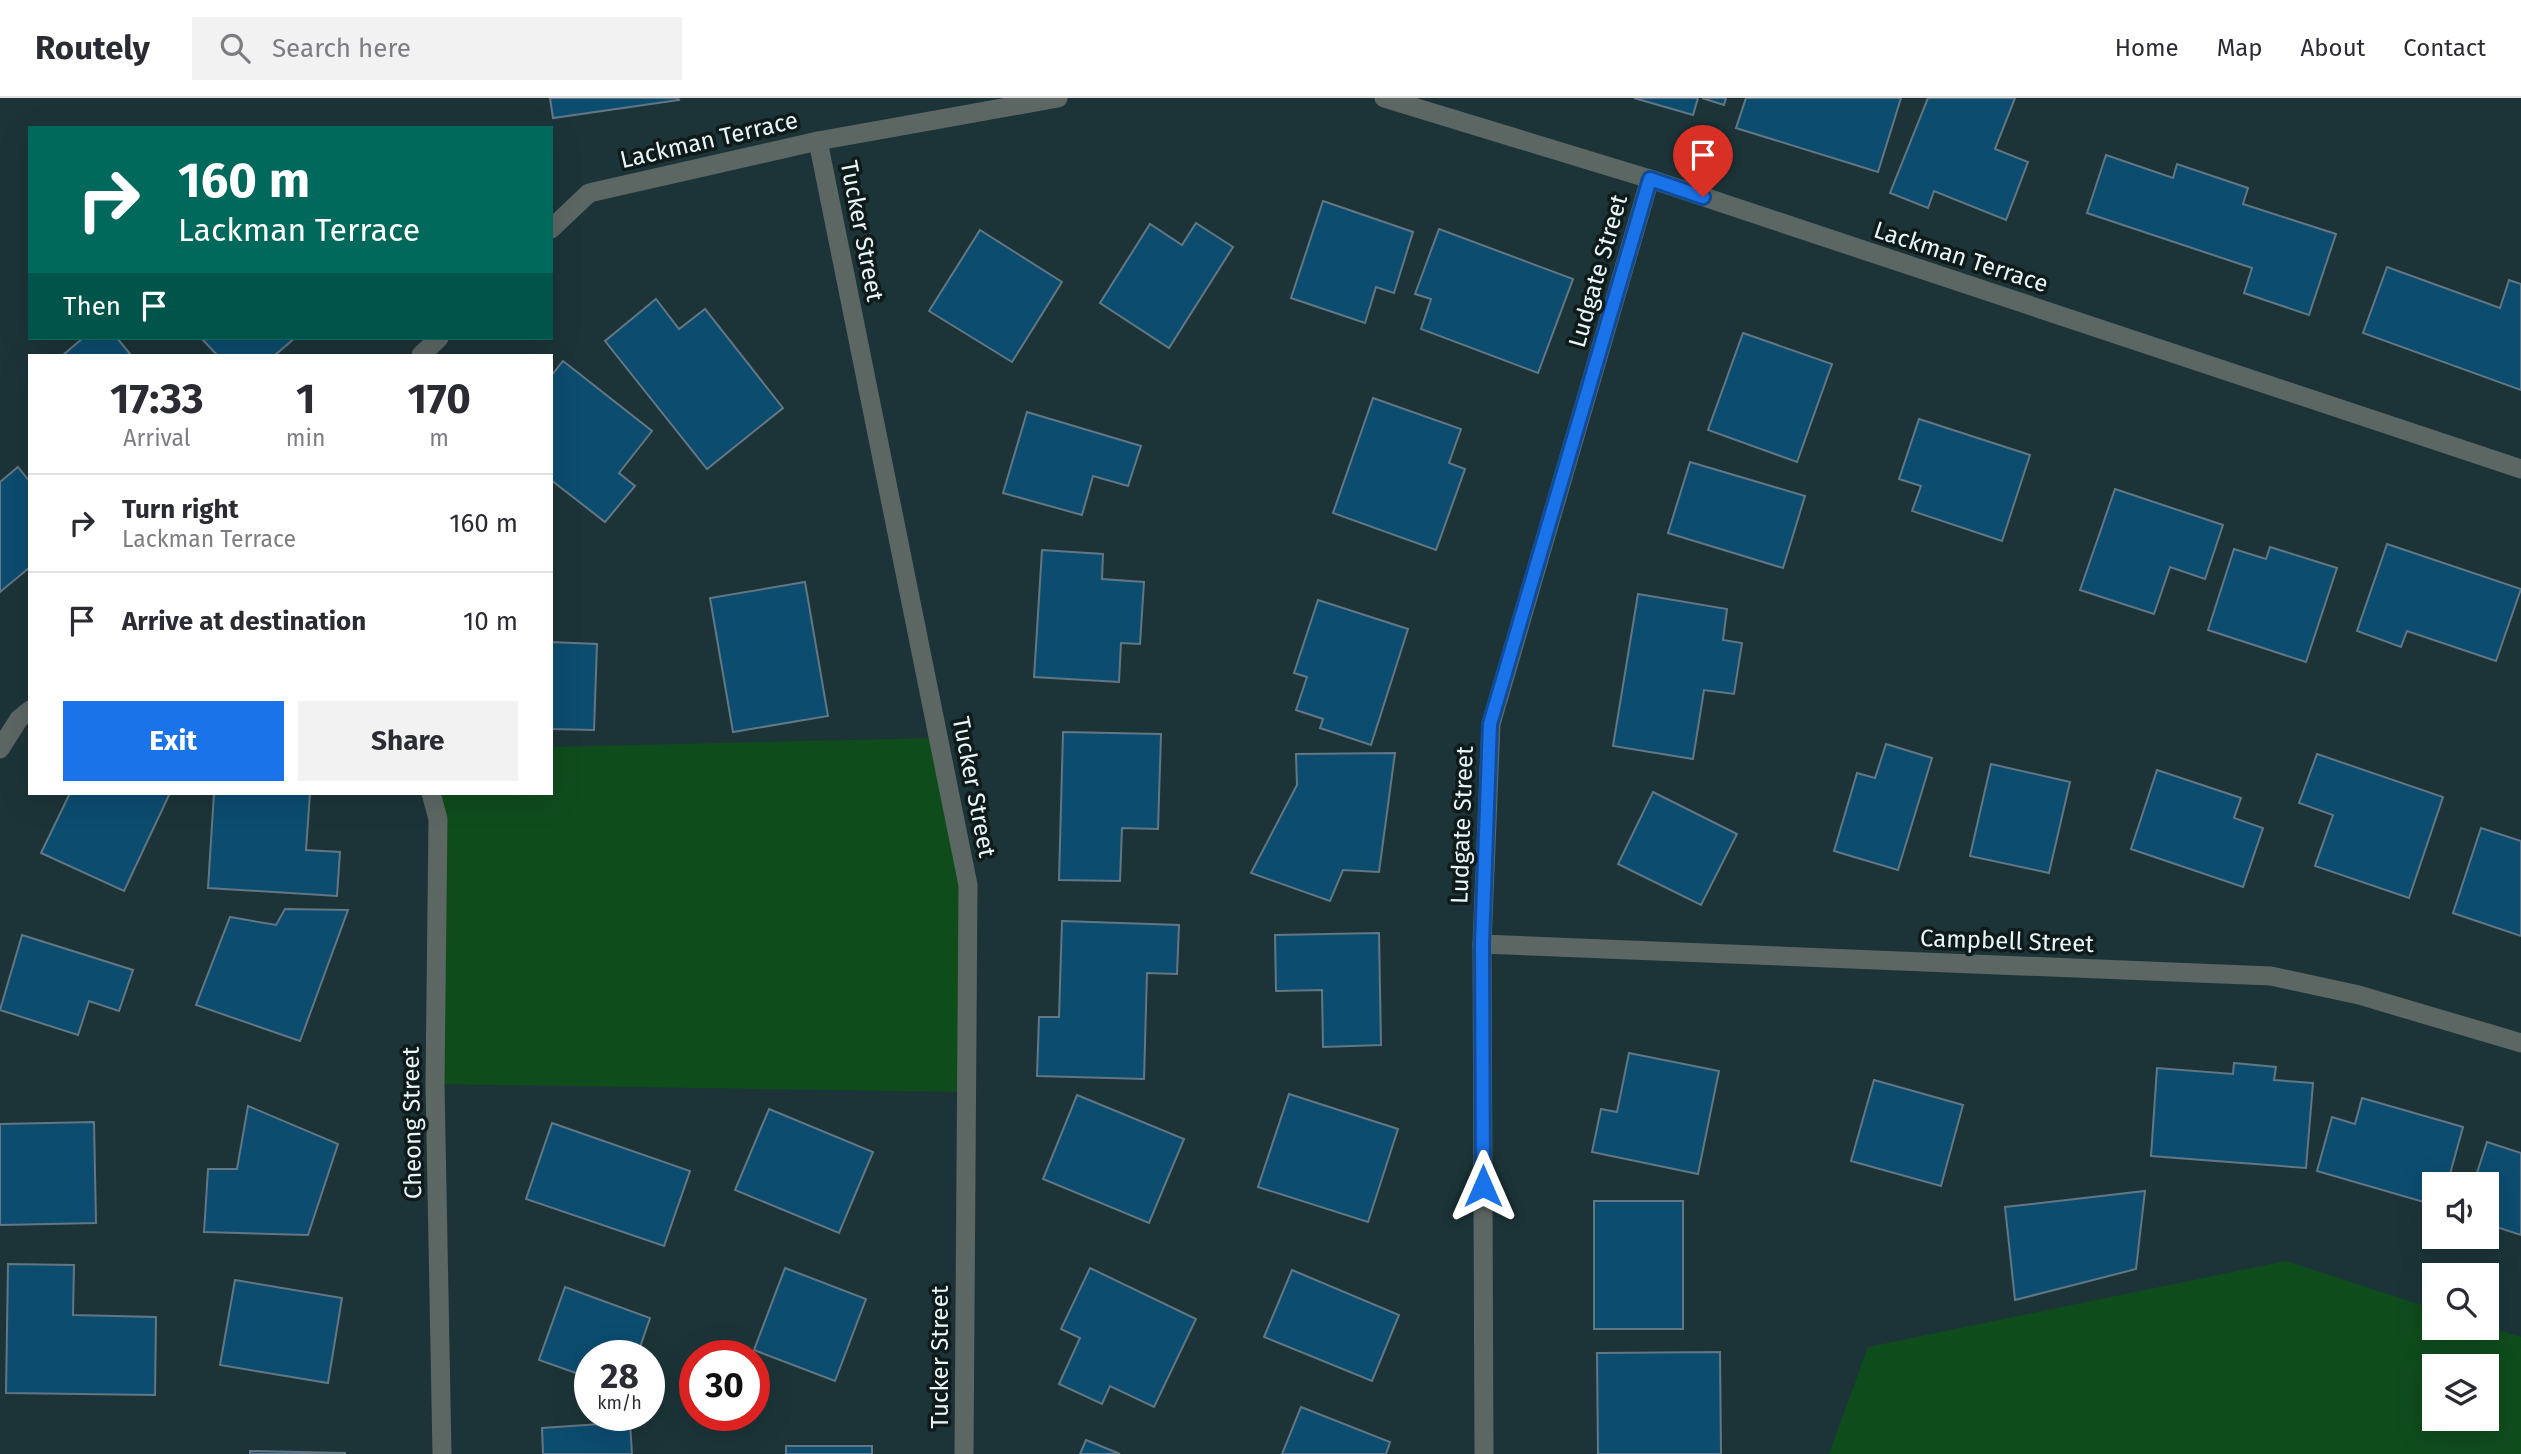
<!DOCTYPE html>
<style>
:root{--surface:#fff;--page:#f2f2f3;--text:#2b2b33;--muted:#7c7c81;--line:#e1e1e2;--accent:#1a73e8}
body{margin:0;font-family:"Fira Sans",sans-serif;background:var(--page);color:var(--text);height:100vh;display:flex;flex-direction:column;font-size:26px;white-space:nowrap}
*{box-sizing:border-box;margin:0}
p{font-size:23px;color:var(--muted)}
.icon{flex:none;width:38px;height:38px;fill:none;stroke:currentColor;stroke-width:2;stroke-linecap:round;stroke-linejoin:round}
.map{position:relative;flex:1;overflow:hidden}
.sheet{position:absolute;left:28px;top:256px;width:525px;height:441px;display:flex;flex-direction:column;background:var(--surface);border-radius:0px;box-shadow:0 7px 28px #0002}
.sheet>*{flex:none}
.top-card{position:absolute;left:28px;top:28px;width:525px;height:214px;border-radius:0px;box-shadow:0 7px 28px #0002;background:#00695c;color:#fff;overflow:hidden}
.tools{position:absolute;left:2422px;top:1074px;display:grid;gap:14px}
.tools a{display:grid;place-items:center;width:77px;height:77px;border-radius:0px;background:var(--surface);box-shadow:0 7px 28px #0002;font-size:35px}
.speed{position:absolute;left:574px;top:1242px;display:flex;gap:14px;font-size:35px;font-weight:700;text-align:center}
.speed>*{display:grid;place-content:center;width:91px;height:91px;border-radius:50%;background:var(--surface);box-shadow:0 7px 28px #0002;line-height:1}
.speed small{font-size:18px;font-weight:400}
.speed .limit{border:10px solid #d22;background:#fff;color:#111}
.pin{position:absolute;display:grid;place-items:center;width:60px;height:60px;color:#fff;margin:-72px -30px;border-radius:50% 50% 50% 0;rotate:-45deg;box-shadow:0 0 7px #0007}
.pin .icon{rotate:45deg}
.me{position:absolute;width:77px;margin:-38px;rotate:0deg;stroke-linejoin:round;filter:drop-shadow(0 0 5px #0008)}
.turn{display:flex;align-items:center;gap:24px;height:147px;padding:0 35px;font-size:32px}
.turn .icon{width:91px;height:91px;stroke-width:2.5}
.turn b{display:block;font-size:49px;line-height:60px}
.then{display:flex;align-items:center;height:66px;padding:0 35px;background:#0003;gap:14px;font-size:26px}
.eta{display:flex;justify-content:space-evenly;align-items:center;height:119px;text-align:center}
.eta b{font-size:42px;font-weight:700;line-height:49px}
.button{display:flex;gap:14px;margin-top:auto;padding:14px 35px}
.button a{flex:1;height:80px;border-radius:0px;background:var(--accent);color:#fff;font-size:28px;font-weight:700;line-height:80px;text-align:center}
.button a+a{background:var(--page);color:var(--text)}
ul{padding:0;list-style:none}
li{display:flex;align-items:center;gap:21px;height:98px;padding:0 35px;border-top:2px solid var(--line)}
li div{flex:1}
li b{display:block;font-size:26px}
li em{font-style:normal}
header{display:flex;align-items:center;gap:42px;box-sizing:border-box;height:98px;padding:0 35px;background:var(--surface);border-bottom:2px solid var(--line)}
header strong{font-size:33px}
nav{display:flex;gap:38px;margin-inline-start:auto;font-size:24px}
.search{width:490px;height:63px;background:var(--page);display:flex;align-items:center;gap:18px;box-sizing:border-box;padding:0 24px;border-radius:0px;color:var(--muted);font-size:26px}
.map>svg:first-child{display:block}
.green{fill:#0f4c1c;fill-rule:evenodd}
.building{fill:#0c4c6f;stroke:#637684;stroke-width:2}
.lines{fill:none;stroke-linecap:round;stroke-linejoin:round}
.minor{stroke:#5c6764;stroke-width:19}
.route-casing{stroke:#114b97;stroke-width:18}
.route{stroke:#1a73e8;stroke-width:12}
.labels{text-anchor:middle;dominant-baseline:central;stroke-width:7;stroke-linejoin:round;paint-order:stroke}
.street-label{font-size:24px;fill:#e9f7f9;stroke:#0f1a1b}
</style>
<header>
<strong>Routely</strong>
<div class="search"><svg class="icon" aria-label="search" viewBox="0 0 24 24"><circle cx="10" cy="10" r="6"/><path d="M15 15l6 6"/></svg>Search here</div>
<nav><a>Home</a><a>Map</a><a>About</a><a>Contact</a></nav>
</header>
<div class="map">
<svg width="2521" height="1356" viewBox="0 0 2521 1356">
<rect width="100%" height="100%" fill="#1c3438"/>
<g class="green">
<path d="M939,640l29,147 -1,207 -532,-8 -4,-291h120v-46z"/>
<path d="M2286,1163l148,48v19h53v-2l34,11v117h-692l39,-107zM2434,1269h53v52h-53z"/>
</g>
<g class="building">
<path d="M550,0h128l1,2 -126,18z"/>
<path d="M1634,0h64l-5,17z"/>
<path d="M1702,0h24l-2,7z"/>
<path d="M1746,0h155l-23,74 -142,-44z"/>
<path d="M1928,0h87l-20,51 33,13 -22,58 -72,-29 -6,17 -38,-15z"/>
<path d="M2106,57l67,23 4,-14 71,24 -5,16 93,30 -27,81 -65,-22 8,-25 -165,-55z"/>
<path d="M1323,103l90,31 -19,61 -18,-6 -11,36 -74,-25z"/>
<path d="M1196,125l37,24 -64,101 -69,-45 50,-79 32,21z"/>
<path d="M1439,131l134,50 -35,94 -117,-44 10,-30 -16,-5z"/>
<path d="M980,132l82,52 -50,80 -83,-51z"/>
<path d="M2387,169l113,41 9,-28 12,4v106l-158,-57z"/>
<path d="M656,201l23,30 26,-20 78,99 -76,61 -102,-128z"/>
<path d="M1743,235l89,31 -35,98 -89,-32z"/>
<path d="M83,240h34l14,17h-68z"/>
<path d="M201,240h94l-20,17h-58z"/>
<path d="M563,263l89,70 -33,42 16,13 -30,36 -54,-42v-104z"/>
<path d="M1373,300l88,31 -12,34 16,6 -29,81 -103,-37z"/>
<path d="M1027,314l114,34 -13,40 -35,-10 -11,39 -79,-22z"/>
<path d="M1919,321l111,36 -28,86 -90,-30 9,-25 -22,-7z"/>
<path d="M1690,364l115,34 -22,72 -115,-35z"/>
<path d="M18,369l12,15v85l-30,25v-110z"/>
<path d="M2115,391l108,36 -18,54 -35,-12 -16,47 -74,-24z"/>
<path d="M2387,446l134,45 -25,72 -89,-30 -6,16 -44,-16z"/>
<path d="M2270,449l67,21 -31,94 -98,-32 26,-81 32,10z"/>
<path d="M1042,452l61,4 -1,25 42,3 -4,62 -19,-1 -2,39 -85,-5z"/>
<path d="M805,484l23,134 -95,16 -23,-134z"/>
<path d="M1638,496l89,15 -4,31 19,3 -8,51 -30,-4 -11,69 -80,-13z"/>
<path d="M1318,502l90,29 -37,116 -51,-17 3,-9 -27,-9 11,-33 -13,-4z"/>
<path d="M551,544l46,2 -3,86 -43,-1z"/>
<path d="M1063,634l98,2 -3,95 -36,-1 -2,53 -61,-1z"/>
<path d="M1886,646l46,14 -34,112 -64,-19 23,-78 18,5z"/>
<path d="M1395,655l-16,119 -36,-2 -13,31 -79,-28 46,-88 -1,-31z"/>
<path d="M2317,656l126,43 -34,101 -94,-32 18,-51 -34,-12z"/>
<path d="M1991,666l79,18 -21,91 -79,-17z"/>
<path d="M2157,672l84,28 -7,20 29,10 -20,59 -112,-38z"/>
<path d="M1653,694l84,42 -36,71 -83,-41z"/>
<path d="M70,695h100l-46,98 -83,-38z"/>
<path d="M214,695h96l-4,57 34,2 -3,44 -129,-8z"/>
<path d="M2481,730l40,13v95l-68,-23z"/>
<path d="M285,811l63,1 -48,131 -104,-36 34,-88 46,8z"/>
<path d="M1062,823l117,4 -2,49 -30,-1 -3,106 -107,-3 2,-59h20z"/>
<path d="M1379,835l2,112 -58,2 -1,-57 -46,1 -1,-56z"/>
<path d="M22,837l111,35 -14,41 -30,-10 -11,34 -78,-25z"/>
<path d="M1629,955l90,18 -21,103 -106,-22 9,-43 16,3z"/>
<path d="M2234,965l42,4 -2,13 39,3 -7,85 -155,-12 6,-88 76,6z"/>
<path d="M1874,982l89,25 -22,81 -90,-25z"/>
<path d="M1289,996l109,35 -30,93 -110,-35z"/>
<path d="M1077,997l107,44 -35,84 -106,-44z"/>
<path d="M2362,1000l101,29 -16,58h-13v20l-117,-34 15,-54 23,7z"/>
<path d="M248,1008l90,38 -30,91 -104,-3 4,-63h29z"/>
<path d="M769,1011l104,43 -34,81 -104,-43z"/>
<path d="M94,1024l2,101 -96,2v-101z"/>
<path d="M552,1025l138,48 -26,75 -138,-47z"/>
<path d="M2487,1044l34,11v82l-34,-11v-39h-14z"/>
<path d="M2145,1093l-9,78 -121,31 -10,-93z"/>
<rect x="1594" y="1103" width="89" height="128"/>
<path d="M8,1166l66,1 -1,50 83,2 -1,78 -149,-2z"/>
<path d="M785,1170l81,31 -31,82 -81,-31z"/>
<path d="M1090,1170l106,51 -42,88 -44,-21 -8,18 -43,-20 21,-46 -19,-9z"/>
<path d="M1292,1172l107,45 -27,66 -108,-44z"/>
<path d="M235,1182l107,18 -14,85 -108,-18z"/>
<path d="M565,1189l85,31 -13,38h-47v22l-51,-18z"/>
<path d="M1720,1254l1,102h-123l-1,-101z"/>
<path d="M1301,1309l89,35 -4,12h-104z"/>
<path d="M630,1324l2,32h-89l-1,-26z"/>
<path d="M1086,1342l34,14h-40z"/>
<rect x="786" y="1348" width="86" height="8"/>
<path d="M250,1353l95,2v1h-95z"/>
</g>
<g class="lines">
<g class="minor">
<path d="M1384,0l266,81 871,290"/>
<path d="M818,43l150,744 -4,569"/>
<path d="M551,131l38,-36 229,-52 240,-43"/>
<path d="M421,257l18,-17"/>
<path d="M0,651l19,-30 11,-9"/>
<path d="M431,695l7,26 -3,265 7,370"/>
<path d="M1482,846l789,32 88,19 162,48"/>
<path d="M1484,1356l-2,-510 9,-220 159,-545"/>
</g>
</g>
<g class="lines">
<g class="route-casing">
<path id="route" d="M1483,1088l-1,-242 8,-220 160,-545 53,18"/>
</g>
<use href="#route" class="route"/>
</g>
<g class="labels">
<g class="street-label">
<text transform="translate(709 42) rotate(-13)">Lackman Terrace</text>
<text transform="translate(862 133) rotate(79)">Tucker Street</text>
<text transform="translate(1961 159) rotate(18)">Lackman Terrace</text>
<text transform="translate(1598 173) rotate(-74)">Ludgate Street</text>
<text transform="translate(974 689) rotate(79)">Tucker Street</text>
<text transform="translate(1462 727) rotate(-88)">Ludgate Street</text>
<text transform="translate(2007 843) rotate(2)">Campbell Street</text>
<text transform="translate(412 1025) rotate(-91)">Cheong Street</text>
<text transform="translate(940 1259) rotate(-90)">Tucker Street</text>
</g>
</g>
</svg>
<div class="tools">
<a><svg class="icon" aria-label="sound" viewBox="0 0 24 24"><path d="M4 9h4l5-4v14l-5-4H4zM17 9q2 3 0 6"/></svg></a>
<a><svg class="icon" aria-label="search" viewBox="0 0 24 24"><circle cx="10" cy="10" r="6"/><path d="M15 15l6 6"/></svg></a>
<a><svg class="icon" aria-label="layers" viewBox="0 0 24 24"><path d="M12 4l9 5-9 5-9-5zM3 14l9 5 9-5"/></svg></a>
</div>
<div class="speed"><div>28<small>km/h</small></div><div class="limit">30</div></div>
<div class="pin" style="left:1703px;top:99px;background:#d93025"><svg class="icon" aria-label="arrive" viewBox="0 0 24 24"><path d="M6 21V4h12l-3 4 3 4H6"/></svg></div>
<svg class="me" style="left:1483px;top:1088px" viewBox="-20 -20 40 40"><path d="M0-17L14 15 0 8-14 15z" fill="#1a73e8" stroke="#fff" stroke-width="4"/></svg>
<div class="top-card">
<div class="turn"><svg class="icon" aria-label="right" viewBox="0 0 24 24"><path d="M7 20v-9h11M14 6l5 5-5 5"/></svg><div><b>160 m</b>Lackman Terrace</div></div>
<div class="then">Then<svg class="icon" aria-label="arrive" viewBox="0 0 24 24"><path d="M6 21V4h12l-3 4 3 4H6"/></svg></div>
</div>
<section class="sheet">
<div class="eta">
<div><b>17:33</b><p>Arrival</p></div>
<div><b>1</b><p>min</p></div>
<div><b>170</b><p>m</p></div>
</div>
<ul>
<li><svg class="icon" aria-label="right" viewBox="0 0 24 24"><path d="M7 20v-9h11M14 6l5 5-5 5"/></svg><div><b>Turn right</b><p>Lackman Terrace</p></div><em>160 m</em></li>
<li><svg class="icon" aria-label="arrive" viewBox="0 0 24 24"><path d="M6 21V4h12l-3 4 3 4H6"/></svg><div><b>Arrive at destination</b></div><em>10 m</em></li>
</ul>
<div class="button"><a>Exit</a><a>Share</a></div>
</section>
</div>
